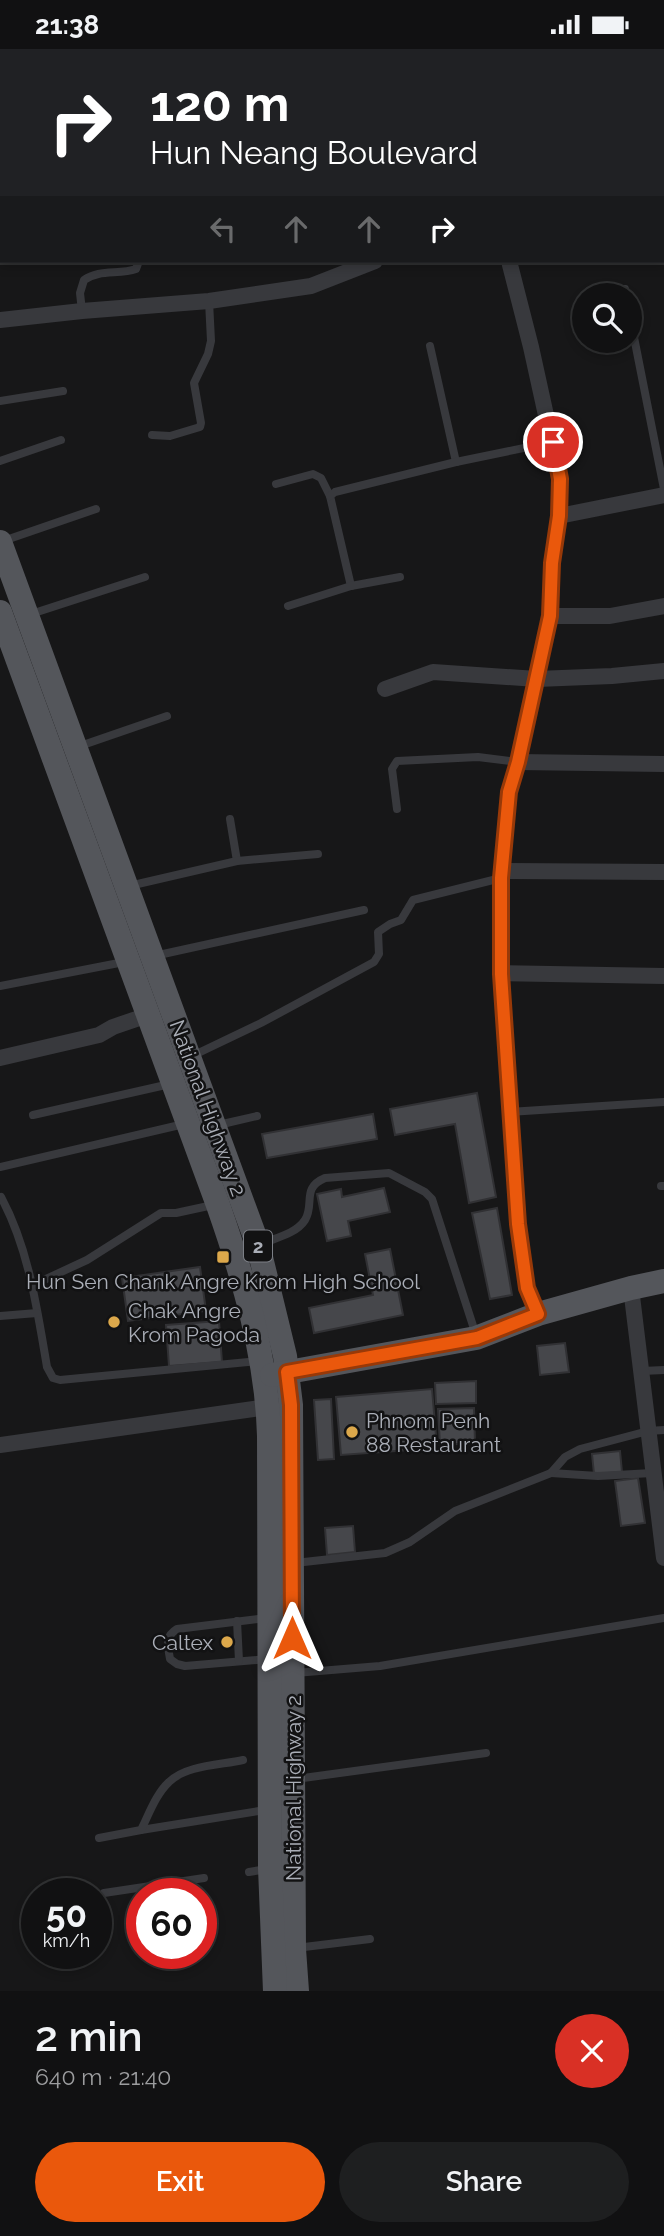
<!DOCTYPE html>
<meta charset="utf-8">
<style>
:root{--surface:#111112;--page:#1e1f20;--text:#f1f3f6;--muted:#9c9d9f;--line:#303132;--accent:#ea580c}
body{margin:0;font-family:Raleway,sans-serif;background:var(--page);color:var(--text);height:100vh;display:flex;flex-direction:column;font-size:26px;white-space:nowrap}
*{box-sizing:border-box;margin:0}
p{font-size:23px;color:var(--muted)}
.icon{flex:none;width:38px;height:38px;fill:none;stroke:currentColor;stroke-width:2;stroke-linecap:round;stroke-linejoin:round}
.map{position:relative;height:1942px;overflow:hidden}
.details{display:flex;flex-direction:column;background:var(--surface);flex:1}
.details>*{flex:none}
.top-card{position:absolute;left:0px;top:0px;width:665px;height:214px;box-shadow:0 4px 10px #0003,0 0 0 2px var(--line);background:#202124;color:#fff;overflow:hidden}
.controls{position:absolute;left:572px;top:234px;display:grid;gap:14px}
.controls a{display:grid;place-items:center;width:70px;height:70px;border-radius:50%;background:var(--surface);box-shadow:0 4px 10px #0003,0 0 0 2px var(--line);font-size:35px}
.speed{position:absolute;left:21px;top:1829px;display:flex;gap:14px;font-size:35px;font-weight:700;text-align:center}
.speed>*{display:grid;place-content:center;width:91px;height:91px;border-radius:50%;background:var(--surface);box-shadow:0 4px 10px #0003,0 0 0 2px var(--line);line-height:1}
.speed small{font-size:18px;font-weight:400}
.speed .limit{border:10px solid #d22;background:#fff;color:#111}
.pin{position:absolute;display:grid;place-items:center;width:60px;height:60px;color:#fff;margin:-30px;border:4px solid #fff;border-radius:50%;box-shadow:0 2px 7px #0007}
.me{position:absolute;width:77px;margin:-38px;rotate:0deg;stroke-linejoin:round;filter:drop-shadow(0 0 5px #0008)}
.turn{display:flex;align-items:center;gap:24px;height:147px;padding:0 35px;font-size:32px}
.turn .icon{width:91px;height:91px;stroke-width:2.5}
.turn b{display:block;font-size:49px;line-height:60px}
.lanes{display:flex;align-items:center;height:66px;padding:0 35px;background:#0003;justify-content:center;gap:35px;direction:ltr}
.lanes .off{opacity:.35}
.round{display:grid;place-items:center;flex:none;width:74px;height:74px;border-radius:37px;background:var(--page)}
.head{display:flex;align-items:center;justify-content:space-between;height:119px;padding:0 35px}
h1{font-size:42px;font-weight:600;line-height:52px}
.action{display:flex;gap:14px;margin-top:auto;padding:14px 35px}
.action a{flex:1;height:80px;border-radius:42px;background:var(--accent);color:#fff;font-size:28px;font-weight:600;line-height:80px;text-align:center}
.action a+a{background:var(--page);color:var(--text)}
.status{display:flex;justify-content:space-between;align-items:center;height:49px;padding:0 35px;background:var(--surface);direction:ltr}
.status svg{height:19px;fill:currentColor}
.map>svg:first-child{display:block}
.building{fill:#46474b;stroke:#313134;stroke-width:2}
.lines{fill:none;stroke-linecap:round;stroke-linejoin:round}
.service{stroke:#38393d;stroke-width:8}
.minor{stroke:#38393d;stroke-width:16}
.primary{stroke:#54565b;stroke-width:24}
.route-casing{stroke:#983908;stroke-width:18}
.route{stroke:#ea580c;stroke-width:12}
.poi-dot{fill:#dca84b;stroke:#121213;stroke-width:2.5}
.labels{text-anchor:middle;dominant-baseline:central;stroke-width:5;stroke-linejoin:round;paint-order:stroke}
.shield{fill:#121213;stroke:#7c7f86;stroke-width:2}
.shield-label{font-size:19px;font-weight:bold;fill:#aaaeb7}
.street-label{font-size:21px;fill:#aaaeb7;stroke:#121213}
.poi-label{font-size:21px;fill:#aaaeb7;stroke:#121213;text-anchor:start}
</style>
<div class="status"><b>21:38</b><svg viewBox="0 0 49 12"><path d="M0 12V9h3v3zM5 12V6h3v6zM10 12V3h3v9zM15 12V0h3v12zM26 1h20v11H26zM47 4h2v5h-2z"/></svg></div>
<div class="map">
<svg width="664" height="1942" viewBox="0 0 664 1942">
<rect width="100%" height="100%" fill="#171718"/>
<g class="building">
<path d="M477,1044l19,104 -27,6 -14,-79 -60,11 -5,-26z"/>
<path d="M373,1065l4,25 -110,19 -5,-24z"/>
<path d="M384,1139l6,24 -42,9 3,15 -24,5 -10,-47 24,-5 1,8z"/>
<path d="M497,1159l15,87 -22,4 -18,-86z"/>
<path d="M390,1200l13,66 -89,18 -5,-25 64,-13 -8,-41z"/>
<path d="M200,1218l6,44 -78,10 -6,-43z"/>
<path d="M219,1272l3,41 -53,4 -3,-41z"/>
<path d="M565,1294l4,29 -29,3 -3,-29z"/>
<path d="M476,1332v22l-40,1 -1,-21z"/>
<path d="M432,1340l5,59 -96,7 -5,-58z"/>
<path d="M331,1350l3,60 -16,1 -4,-60z"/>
<path d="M474,1359l1,35 -35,2 -2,-36z"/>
<path d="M620,1402l2,21 -28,2 -2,-20z"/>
<path d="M638,1429l7,45 -24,3 -6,-45z"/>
<path d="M353,1477l2,26 -28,3 -2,-27z"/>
</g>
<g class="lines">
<g class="service">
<path d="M91,2l5,-2"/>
<path d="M0,35h2"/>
<path d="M663,43h1"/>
<path d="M625,240l1,7"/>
<path d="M82,262l-2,-18 4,-13c15,-11 35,-5 52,-11l3,-8"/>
<path d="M630,268l34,172"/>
<path d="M430,297l26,116"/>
<path d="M0,352l63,-10"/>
<path d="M152,386l18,1 30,-9 1,-4 -7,-40 14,-29 3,-13 -2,-40"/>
<path d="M0,412l61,-21"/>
<path d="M276,435l37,-10 8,4 9,18 21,90"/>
<path d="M330,447l5,-4 121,-30 97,-20"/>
<path d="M3,492l93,-32"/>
<path d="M288,557l63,-20 49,-9"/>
<path d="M31,565l114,-37"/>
<path d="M77,698l90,-31"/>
<path d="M397,760l-5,-40 5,-8 81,-4 40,5"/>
<path d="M230,770l7,42"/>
<path d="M129,837l108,-25 81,-7"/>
<path d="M154,907l210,-46"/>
<path d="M0,937l124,-24"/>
<path d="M192,1007l69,-33 113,-61 5,-8 -1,-22 12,-8 11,-4 12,-20 88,-22"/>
<path d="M509,1063l155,-10"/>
<path d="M33,1066l137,-31"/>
<path d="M218,1076l39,-9"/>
<path d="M0,1118l184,-43"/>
<path d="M661,1137h3"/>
<path d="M1,1148c28,52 36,112 46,170l6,11 7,2 198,-19"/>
<path d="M261,1195c14,-6 35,-10 44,-24 10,-16 -4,-32 20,-42l64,-5 36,19 7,7 44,136"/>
<path d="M33,1236l54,-25 74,-47h15l37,-8"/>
<path d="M0,1267l37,-3"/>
<path d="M642,1322l22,-1"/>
<path d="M551,1424l47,3 54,-3"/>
<path d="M295,1514l90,-10 25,-11 45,-31 96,-38 14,-16 15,-8 68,-18 16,-1"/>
<path d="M266,1569l-89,11c-13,8 -9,17 -7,30l7,5 8,2 83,-7"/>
<path d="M237,1572l2,40"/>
<path d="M295,1624l85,-7 284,-48"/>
<path d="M296,1730l190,-26"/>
<path d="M141,1781l124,-20"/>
<path d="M99,1789l42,-8c8,-16 15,-36 28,-48 17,-17 52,-17 74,-22"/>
<path d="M249,1823l18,-3"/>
<path d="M104,1844l100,-15"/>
<path d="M296,1899l74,-9"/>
</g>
<g class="minor">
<path d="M464,0v2"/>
<path d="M663,135h1"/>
<path d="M509,212l22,86 29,132 -1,37 -7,47 -2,53 -32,146 -9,30 -8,86v95l17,251 9,64 11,26"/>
<path d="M0,271l82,-9 127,-10 102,-15 64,-25"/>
<path d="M559,467l105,-21"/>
<path d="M550,567h60l54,-10"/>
<path d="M385,640l48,-17 104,7 75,-3 52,-5"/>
<path d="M518,713l146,2"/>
<path d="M502,822l162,1"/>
<path d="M501,924l163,3"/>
<path d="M0,1009l99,-23 14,-8 35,-12"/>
<path d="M631,1239l33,270"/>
<path d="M0,1396l275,-39"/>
</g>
<g class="primary">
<path d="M0,493l258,703 27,111 6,49 3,544 3,42"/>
<path d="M0,563l218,593c26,74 49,153 51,231l1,432 5,123"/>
<path d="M272,1326l204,-37 62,-24 93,-26 33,-7"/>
</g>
</g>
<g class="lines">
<g class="route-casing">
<path id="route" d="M292,1589l-1,-233 -4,-33 190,-34 61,-24 -11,-26 -9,-64 -17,-250v-96l8,-86 9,-30 32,-146 2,-53 7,-47 1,-37 -7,-37"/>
</g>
<use href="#route" class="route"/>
</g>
<g class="poi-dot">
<rect x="216" y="1201" width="14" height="14" rx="3.5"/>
<circle cx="114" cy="1273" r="7"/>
<circle cx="352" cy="1383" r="7"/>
<circle cx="227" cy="1593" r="7"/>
</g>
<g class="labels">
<rect class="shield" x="244" y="1181.5" width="28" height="31" rx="5"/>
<g class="shield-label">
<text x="258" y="1197">2</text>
</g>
<g class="street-label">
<text transform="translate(208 1059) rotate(70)">National Highway 2</text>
<text transform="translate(293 1739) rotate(-90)">National Highway 2</text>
</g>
<g class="poi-label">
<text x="223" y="1232" text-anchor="middle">Hun Sen Chank Angre Krom High School</text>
<text x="128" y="1261">Chak Angre<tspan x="128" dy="24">Krom Pagoda</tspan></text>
<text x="366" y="1371">Phnom Penh<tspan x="366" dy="24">88 Restaurant</tspan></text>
<text x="213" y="1593" text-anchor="end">Caltex</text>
</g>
</g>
</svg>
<div class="controls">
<a><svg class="icon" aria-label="search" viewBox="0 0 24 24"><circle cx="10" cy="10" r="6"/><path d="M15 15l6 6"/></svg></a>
</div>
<div class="speed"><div>50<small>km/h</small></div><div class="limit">60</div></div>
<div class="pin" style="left:553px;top:393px;background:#d93025"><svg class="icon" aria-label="arrive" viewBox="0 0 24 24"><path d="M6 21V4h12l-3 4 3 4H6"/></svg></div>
<svg class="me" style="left:292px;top:1589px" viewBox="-20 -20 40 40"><path d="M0-17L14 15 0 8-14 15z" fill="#ea580c" stroke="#fff" stroke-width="4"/></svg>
<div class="top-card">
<div class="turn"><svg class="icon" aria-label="right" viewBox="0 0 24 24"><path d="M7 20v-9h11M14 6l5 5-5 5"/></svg><div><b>120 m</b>Hun Neang Boulevard</div></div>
<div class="lanes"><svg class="icon off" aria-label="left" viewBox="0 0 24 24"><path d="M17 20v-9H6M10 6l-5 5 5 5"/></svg><svg class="icon off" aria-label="ahead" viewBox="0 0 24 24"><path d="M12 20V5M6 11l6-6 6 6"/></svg><svg class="icon off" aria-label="ahead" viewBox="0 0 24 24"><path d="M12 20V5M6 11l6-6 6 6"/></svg><svg class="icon" aria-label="right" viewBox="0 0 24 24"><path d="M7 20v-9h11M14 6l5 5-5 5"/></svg></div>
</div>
</div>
<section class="details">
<div class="head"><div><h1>2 min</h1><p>640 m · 21:40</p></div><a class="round" style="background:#d93025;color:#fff"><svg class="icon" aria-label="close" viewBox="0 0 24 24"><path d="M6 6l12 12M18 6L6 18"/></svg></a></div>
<div class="action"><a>Exit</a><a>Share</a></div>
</section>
